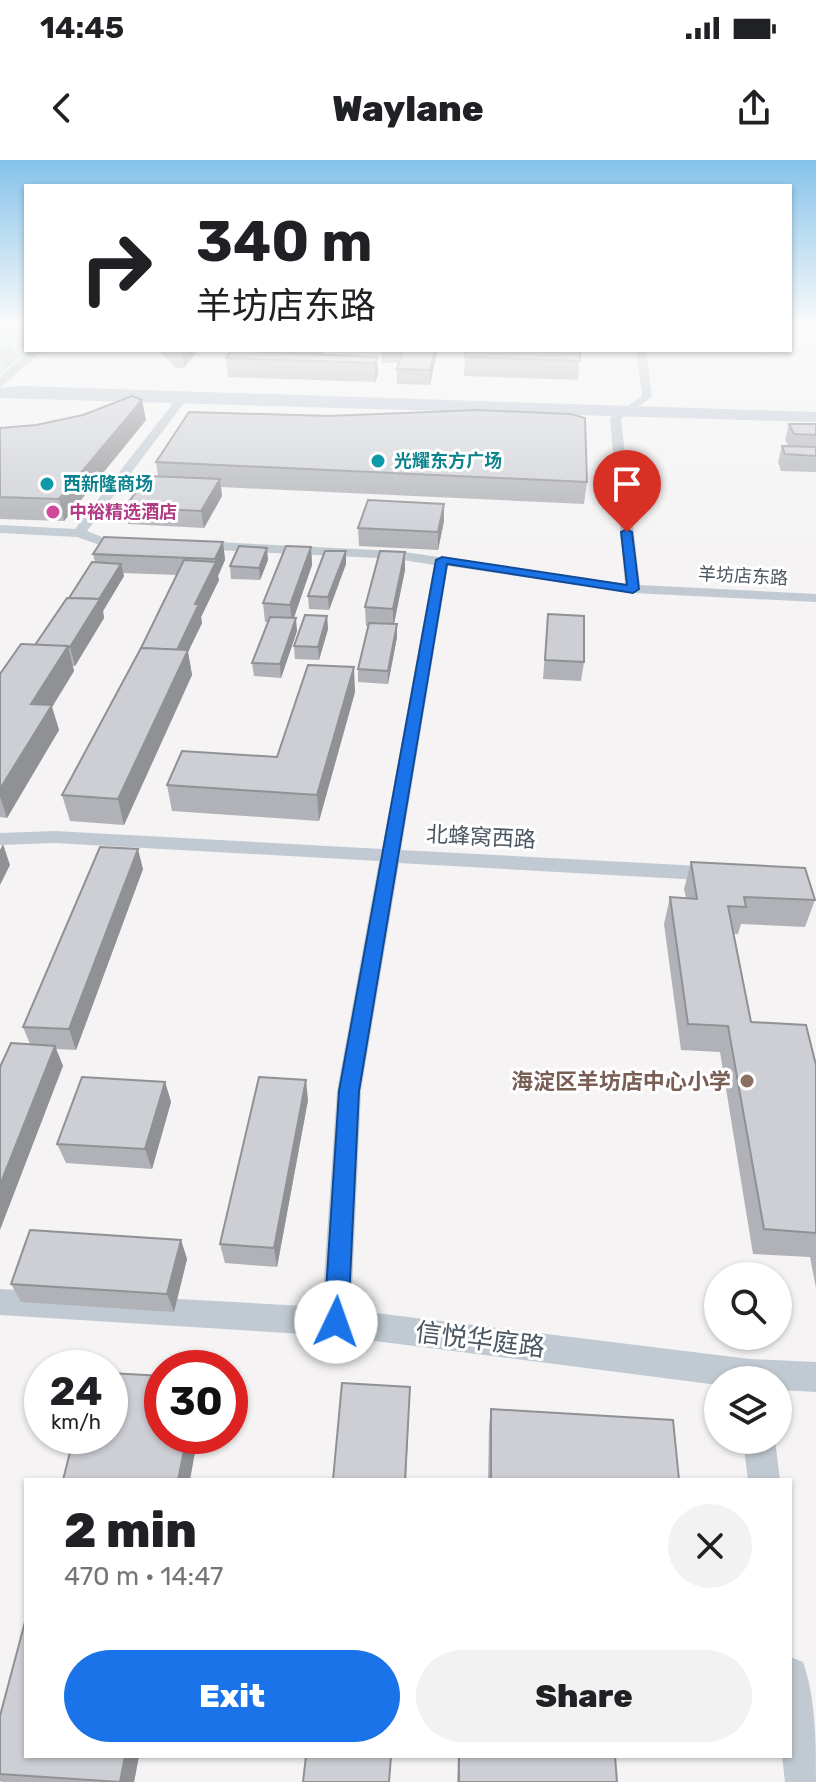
<!DOCTYPE html>
<meta charset="utf-8">
<style>
:root{--surface:#fff;--page:#f2f2f2;--text:#202124;--muted:#757577;--accent:#1a73e8}
body{margin:0;font-family:Rubik,"Noto Sans SC",sans-serif;background:var(--page);color:var(--text);height:100vh;display:flex;flex-direction:column;font-size:30px;white-space:nowrap}
*{box-sizing:border-box;margin:0}
p{font-size:26px;color:var(--muted)}
.icon{flex:none;width:44px;height:44px;fill:none;stroke:currentColor;stroke-width:2;stroke-linecap:round;stroke-linejoin:round}
.map{position:relative;flex:1;overflow:hidden}
.side{position:absolute;left:24px;top:1318px;width:768px;height:280px;display:flex;flex-direction:column;background:var(--surface);border-radius:0px;box-shadow:0 2px 6px #0004}
.side>*{flex:none}
.hud{position:absolute;left:24px;top:24px;width:768px;height:168px;border-radius:0px;box-shadow:0 2px 6px #0004;background:#fff;color:var(--text);overflow:hidden}
.controls{position:absolute;left:704px;top:1102px;display:grid;gap:16px}
.controls a{display:grid;place-items:center;width:88px;height:88px;border-radius:50%;background:var(--surface);box-shadow:0 2px 6px #0004;font-size:40px}
.speed{position:absolute;left:24px;top:1190px;display:flex;gap:16px;font-size:40px;font-weight:700;text-align:center}
.speed>*{display:grid;place-content:center;width:104px;height:104px;border-radius:50%;background:var(--surface);box-shadow:0 2px 6px #0004;line-height:1}
.speed small{font-size:20px;font-weight:400}
.speed .limit{border:12px solid #d22;background:#fff;color:#111}
.pin{position:absolute;display:grid;place-items:center;width:68px;height:68px;color:#fff;margin:-82px -34px;border-radius:50% 50% 50% 0;rotate:-45deg;box-shadow:0 0 8px #0007}
.pin .icon{rotate:45deg}
.me{position:absolute;width:88px;margin:-44px;rotate:3deg;stroke-linejoin:round;filter:drop-shadow(0 0 6px #0008)}
.turn{display:flex;align-items:center;gap:28px;height:168px;padding:0 40px;font-size:36px}
.turn .icon{width:104px;height:104px;stroke-width:2.5}
.turn b{display:block;font-size:56px;line-height:68px}
.round{display:grid;place-items:center;flex:none;width:84px;height:84px;border-radius:42px;background:var(--page)}
.overview{display:flex;align-items:center;justify-content:space-between;height:136px;padding:0 40px}
h1{font-size:48px;font-weight:800;line-height:60px}
.button{display:flex;gap:16px;margin-top:auto;padding:16px 40px}
.button a{flex:1;height:92px;border-radius:48px;background:var(--accent);color:#fff;font-size:32px;font-weight:800;line-height:92px;text-align:center}
.button a+a{background:var(--page);color:var(--text)}
.status{display:flex;justify-content:space-between;align-items:center;height:56px;padding:0 40px;background:var(--surface);direction:ltr}
.status svg{height:22px;fill:currentColor}
header{display:flex;justify-content:space-between;align-items:center;height:104px;padding:0 40px;background:var(--surface);font-size:36px;font-weight:800}
.map>svg:first-child{display:block}
.green{fill:#c3f1d5}
.lines{fill:none;stroke-linecap:round;stroke-linejoin:round}
.trunk-tunnel{stroke:#caccce;stroke-width:17;stroke-dasharray:17 8;stroke-linecap:butt}
.minor{fill:#c1cad2;fill-rule:evenodd}
.tertiary{fill:#c1cad2;fill-rule:evenodd}
.secondary{fill:#c1cbd6;fill-rule:evenodd}
.wall{fill:#b0b2b7}
.shaded-wall{fill:#909195}
.building{fill:#cdcfd5;stroke:#909195;stroke-width:2}
.route{fill:#1a73e8;stroke:#114b97;stroke-width:2}
.culture-dot{fill:#0f9aa8;stroke:#fff;stroke-width:3}
.hotel-dot{fill:#d1479c;stroke:#fff;stroke-width:3}
.education-dot{fill:#8d6e63;stroke:#fff;stroke-width:3}
.labels{text-anchor:middle;dominant-baseline:central;stroke-width:6;stroke-linejoin:round;paint-order:stroke}
.far-culture-label{font-size:18px;font-weight:bold;fill:#0d838f;stroke:#fff;text-anchor:start}
.far-hotel-label{font-size:18px;font-weight:bold;fill:#b23c85;stroke:#fff;text-anchor:start}
.far-street-label{font-size:18px;fill:#4a5661;stroke:#fff}
.street-label{font-size:22px;fill:#4a5661;stroke:#fff}
.education-label{font-size:22px;font-weight:bold;fill:#785e54;stroke:#fff;text-anchor:end}
.near-street-label{font-size:26px;fill:#4a5661;stroke:#fff}
</style>
<div class="status"><b>14:45</b><svg viewBox="0 0 49 12"><path d="M0 12V9h3v3zM5 12V6h3v6zM10 12V3h3v9zM15 12V0h3v12zM26 1h20v11H26zM47 4h2v5h-2z"/></svg></div>
<header><svg class="icon" aria-label="back" viewBox="0 0 24 24"><path d="M15 5l-7 7 7 7"/></svg>Waylane<svg class="icon" aria-label="share" viewBox="0 0 24 24"><path d="M12 15V3M7 8l5-5 5 5M5 13v7h14v-7"/></svg></header>
<div class="map">
<svg width="816" height="1622" viewBox="0 0 816 1622">
<rect width="100%" height="100%" fill="#f5f3f3"/>
<path class="green" d="M15,164h11l2,26 -28,25v-39z"/>
<g class="lines">
<path class="trunk-tunnel" d="M0,202l26,-22"/>
<g class="minor">
<path d="M636,190h10l6,47 -31,22 19,166 176,9v8l-183,-9 -185,-27 -47,284 318,17 10,7 -10,7 -320,-18 -38,228 -10,219 399,49 66,3v30l-38,-2v-10h-60v5l-382,-49 -336,-21v-26l322,18 15,-216 42,-230 -324,-18 -55,2v-12l55,-2 327,18 52,-284 -37,-6 -201,-10 -7,-4 7,-4 201,10 228,33 -15,-166 32,-22z"/>
<path d="M181,233l9,2 -103,136 15,6 32,2v6h-34l-23,-8 -77,-4v-8l75,4z"/>
<path d="M743,1280h32l5,40h-32z"/>
<path d="M790,1497l13,5c13,37 13,81 13,120h-31l-3,-26h8z"/>
</g>
<path class="tertiary" d="M30,190h13l-43,38v-11z"/>
<path class="secondary" d="M22,226l794,26v10l-816,-24v-10z"/>
</g>
<g class="wall">
<path d="M158,190h40l-14,18h-8z"/>
<path d="M232,190h94l-2,5 53,2 1,18 -3,7 -147,-5 -2,-19z"/>
<path d="M382,190h55l-1,7 -6,28 -33,-1v-15l1,-6h-16z"/>
<path d="M466,190h121h-7l-2,30 -114,-4 1,-19z"/>
<path d="M83,255l63,5 -82,101 -64,-2v-91l36,-3z"/>
<path d="M789,264h27v48l-35,-1 -3,-9 4,-16h6l-3,-6z"/>
<path d="M156,302l431,20 -3,22 -363,-17 1,9 -18,32 -76,-4 -3,-17 33,-31z"/>
<path d="M444,361l-6,29 -79,-4 -1,-18z"/>
<path d="M223,382l2,18 -7,16 1,4 -18,37 1,6 -14,29 4,23 -68,150 -54,-4 -8,-26 79,-147 36,-73 -54,-2 1,3 -21,35 1,7 -29,48h-2l1,5 -22,36 7,23 -52,88 -7,-1v-143l35,-29 60,-83 -2,-8z"/>
<path d="M311,387l1,18 -18,53 3,13 -16,47 -27,-2 -2,-13 16,-41h-3l-2,-19z"/>
<path d="M346,391v13l-17,46 -20,-1 -1,-13z"/>
<path d="M405,392v18l-11,54h3v13l-9,47 -30,-2v-13l10,-43h-2l-1,-19z"/>
<path d="M268,400l-8,20 -29,-1 -1,-13z"/>
<path d="M548,454l36,48 -3,19 -38,-2z"/>
<path d="M327,456l1,13 -9,31 -24,-1 -1,-13z"/>
<path d="M355,532l-36,129 -147,-10 -5,-26 110,-28z"/>
<path d="M691,702l124,38 -10,27 -64,-3 -3,10h-5l18,88 65,43v223l-6,-31 -57,-3 -33,-202 -39,-2 -17,-126 6,-27 16,1 -2,-9z"/>
<path d="M143,709l-67,181 -20,-1 7,17 -33,-22 -7,-17z"/>
<path d="M165,922l6,20 -19,67 -86,-6 -9,-19z"/>
<path d="M308,940l-31,167 -52,-4 -5,-19z"/>
<path d="M181,1080l6,19 -13,53 -153,-10 -10,-18z"/>
<path d="M491,1249l188,71h-191l1,-54z"/>
<path d="M0,1556l26,40h113l-5,26h-132l-2,-1z"/>
<path d="M458,1596h157l2,26h-160z"/>
</g>
<g class="shaded-wall">
<path d="M182,190h16l-14,18z"/>
<path d="M435,190h2l-1,7 -6,28v-15z"/>
<path d="M377,197l1,18 -3,7v-19z"/>
<path d="M142,240l4,20 -82,101 -5,-22z"/>
<path d="M220,319l2,17 -18,32 -3,-17z"/>
<path d="M444,344v17l-6,29v-18z"/>
<path d="M223,382l2,18 -7,16 1,4 -18,37 1,6 -14,29 4,23 -68,150 -6,-26 77,-195 20,-41v-4z"/>
<path d="M311,387l1,18 -20,58 -2,-18z"/>
<path d="M267,388l1,12 -8,20 -1,-12z"/>
<path d="M346,391v13l-17,46 -1,-13z"/>
<path d="M405,392v18l-12,58v-19z"/>
<path d="M121,404l3,12 -21,35 1,7 -29,48 -5,-19z"/>
<path d="M327,456l1,13 -9,31 -1,-13z"/>
<path d="M296,458l1,13 -16,47 -1,-14z"/>
<path d="M397,464v13l-9,47v-13z"/>
<path d="M68,486l6,25 -22,36 7,23 -52,88 -7,-22v-7l31,-85z"/>
<path d="M354,507l1,25 -36,129 -2,-26z"/>
<path d="M3,684l7,21 -10,20v-35z"/>
<path d="M138,689l5,20 -67,181 -7,-21z"/>
<path d="M55,886l8,20 -63,164v-45z"/>
<path d="M306,920l2,20 -31,167 -3,-19z"/>
<path d="M165,922l6,20 -19,67 -7,-20z"/>
<path d="M181,1080l6,19 -13,53 -7,-18z"/>
<path d="M410,1227l-4,93h-1z"/>
<path d="M187,1276h11l-8,44h-12z"/>
<path d="M125,1596h14l-5,26h-14z"/>
</g>
<g class="building">
<path d="M232,190h21l-1,2 125,5 -2,6 -149,-5z"/>
<path d="M403,190h32l-5,20 -33,-1z"/>
<path d="M466,190h114v11l-115,-4z"/>
<path d="M132,236l10,4 -83,99 -59,-2v-69l36,-3 47,-10z"/>
<path d="M477,250l93,4 15,4 2,64 -431,-20 33,-50 140,4z"/>
<path d="M789,264h27v11l-22,-1z"/>
<path d="M782,286l34,1v9l-31,-2z"/>
<path d="M148,316l72,3 -19,32 -76,-4z"/>
<path d="M368,340l76,4 -6,28 -80,-4z"/>
<path d="M104,377l119,5 -8,17 -122,-5z"/>
<path d="M239,386l28,2 -8,20 -29,-2z"/>
<path d="M286,386l25,1 -21,58 -27,-2z"/>
<path d="M325,391h21l-18,46 -20,-1z"/>
<path d="M380,391l25,1 -12,57 -28,-2z"/>
<path d="M184,400l32,2 -21,42h4l-22,46 -36,-2z"/>
<path d="M92,402l29,2 -22,35 -30,-1z"/>
<path d="M67,438l33,1 -30,48 -35,-2z"/>
<path d="M548,454l36,2v46l-39,-2z"/>
<path d="M305,455l22,1 -9,31 -24,-1z"/>
<path d="M270,457l26,1 -16,46 -28,-1z"/>
<path d="M369,463l28,1 -9,47 -30,-2z"/>
<path d="M21,484l47,2 -37,58 21,1 -52,84v-115z"/>
<path d="M141,488l47,2 -70,149 -56,-4z"/>
<path d="M308,505l46,2 -37,128 -150,-10 15,-34 95,6z"/>
<path d="M100,687l38,2 -69,180 -46,-2z"/>
<path d="M691,702l114,6 10,32 -71,-3 2,10 -18,-1 23,116 55,3 10,40v168l-52,-4 -36,-203 -40,-2 -18,-127 27,2z"/>
<path d="M11,883l44,3 -55,139v-118z"/>
<path d="M82,917l83,5 -20,67 -88,-5z"/>
<path d="M259,917l47,3 -32,168 -54,-4z"/>
<path d="M30,1070l151,10 -14,54 -156,-10z"/>
<path d="M110,1213l52,3v60h25l-9,44h-115l11,-44h36z"/>
<path d="M342,1223l68,4 -5,93h-72z"/>
<path d="M491,1249l182,11 6,60h-188z"/>
<path d="M26,1458v138h99l-5,26 -120,-8v-58z"/>
<path d="M306,1596h85l-2,26h-86z"/>
<path d="M459,1596h156l2,26h-158z"/>
</g>
<linearGradient id="sky" x2="0" y2="1"><stop stop-color="#85c3ea"/><stop offset="0.42" stop-color="#fafafa"/><stop offset="1" stop-color="#fafafa" stop-opacity="0"/></linearGradient>
<rect width="816" height="391" fill="url(#sky)"/>
<path class="route" d="M627,369l5,3 7,57 -6,4 -186,-29 -88,527 -11,231 -3,8 -9,4 -8,-4 -4,-8 15,-231 97,-531 6,-3 185,28 -6,-53z"/>
<g class="culture-dot">
<circle cx="378" cy="301" r="8"/>
<circle cx="47" cy="324" r="8"/>
</g>
<circle class="hotel-dot" cx="53" cy="352" r="8"/>
<circle class="education-dot" cx="747" cy="921" r="8"/>
<g class="labels">
<g class="far-culture-label">
<text x="394" y="301">光耀东方广场</text>
<text x="63" y="324">西新隆商场</text>
</g>
<g class="far-hotel-label">
<text x="69" y="352">中裕精选酒店</text>
</g>
<g class="far-street-label">
<text transform="translate(743 416) rotate(3)">羊坊店东路</text>
</g>
<g class="street-label">
<text transform="translate(481 677) rotate(3)">北蜂窝西路</text>
</g>
<g class="education-label">
<text x="731" y="921">海淀区羊坊店中心小学</text>
</g>
<g class="near-street-label">
<text transform="translate(480 1180) rotate(7)">信悦华庭路</text>
</g>
</g>
</svg>
<div class="controls">
<a><svg class="icon" aria-label="search" viewBox="0 0 24 24"><circle cx="10" cy="10" r="6"/><path d="M15 15l6 6"/></svg></a>
<a><svg class="icon" aria-label="layers" viewBox="0 0 24 24"><path d="M12 4l9 5-9 5-9-5zM3 14l9 5 9-5"/></svg></a>
</div>
<div class="speed"><div>24<small>km/h</small></div><div class="limit">30</div></div>
<div class="pin" style="left:627px;top:372px;background:#d93025"><svg class="icon" aria-label="arrive" viewBox="0 0 24 24"><path d="M6 21V4h12l-3 4 3 4H6"/></svg></div>
<svg class="me" style="left:336px;top:1162px" viewBox="-20 -20 40 40"><circle r="19" fill="#fff"/><path d="M0-13L10 11 0 6-10 11z" fill="#1a73e8"/></svg>
<div class="hud">
<div class="turn"><svg class="icon" aria-label="right" viewBox="0 0 24 24"><path d="M7 20v-9h11M14 6l5 5-5 5"/></svg><div><b>340 m</b>羊坊店东路</div></div>
</div>
<section class="side">
<div class="overview"><div><h1>2 min</h1><p>470 m · 14:47</p></div><a class="round"><svg class="icon" aria-label="close" viewBox="0 0 24 24"><path d="M6 6l12 12M18 6L6 18"/></svg></a></div>
<div class="button"><a>Exit</a><a>Share</a></div>
</section>
</div>
